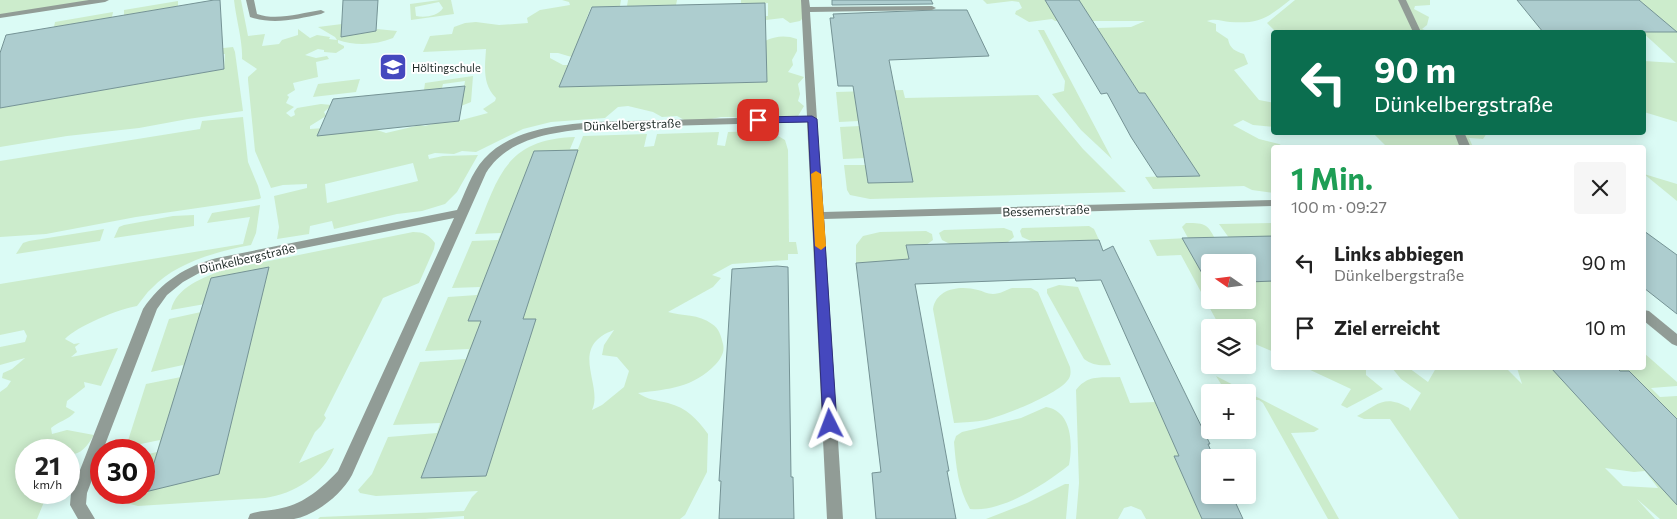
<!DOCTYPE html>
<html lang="de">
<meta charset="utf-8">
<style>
:root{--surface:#fff;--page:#f6f6f6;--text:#222;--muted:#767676}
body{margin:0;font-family:Commissioner,sans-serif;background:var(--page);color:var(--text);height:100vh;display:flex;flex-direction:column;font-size:19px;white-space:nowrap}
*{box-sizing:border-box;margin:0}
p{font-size:16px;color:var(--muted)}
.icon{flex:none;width:28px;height:28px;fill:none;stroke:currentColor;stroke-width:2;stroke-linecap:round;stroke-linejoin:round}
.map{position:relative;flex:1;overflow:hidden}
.sheet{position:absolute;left:1271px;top:145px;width:375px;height:225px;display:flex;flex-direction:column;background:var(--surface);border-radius:5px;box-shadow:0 2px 12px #0003}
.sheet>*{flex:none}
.banner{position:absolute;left:1271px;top:30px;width:375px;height:105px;border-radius:5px;box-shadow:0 2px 12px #0003;background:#0b6e4f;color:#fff;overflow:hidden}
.needle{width:32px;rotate:284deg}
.tools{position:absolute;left:1201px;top:254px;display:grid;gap:10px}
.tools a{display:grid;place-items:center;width:55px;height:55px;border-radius:5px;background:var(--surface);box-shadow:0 2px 12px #0003;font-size:25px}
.speed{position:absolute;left:15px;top:439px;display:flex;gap:10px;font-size:25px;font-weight:700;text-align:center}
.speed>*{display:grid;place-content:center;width:65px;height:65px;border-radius:50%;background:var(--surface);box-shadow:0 2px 12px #0003;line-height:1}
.speed small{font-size:12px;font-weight:400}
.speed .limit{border:8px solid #d22;background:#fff;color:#111}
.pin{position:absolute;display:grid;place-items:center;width:42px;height:42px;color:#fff;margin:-21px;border-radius:10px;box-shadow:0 2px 8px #0006}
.me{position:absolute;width:55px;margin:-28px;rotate:357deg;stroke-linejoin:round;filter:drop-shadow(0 0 4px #0008)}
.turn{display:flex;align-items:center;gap:18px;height:105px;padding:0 20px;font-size:22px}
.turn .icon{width:65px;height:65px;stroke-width:2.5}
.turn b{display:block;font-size:35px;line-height:42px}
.round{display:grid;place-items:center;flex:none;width:52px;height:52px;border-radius:5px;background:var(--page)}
.overview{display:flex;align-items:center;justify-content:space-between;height:85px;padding:0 20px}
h1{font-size:30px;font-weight:700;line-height:38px;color:#1e9e55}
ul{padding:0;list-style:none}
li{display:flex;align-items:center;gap:15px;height:65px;padding:0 20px}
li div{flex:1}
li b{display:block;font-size:19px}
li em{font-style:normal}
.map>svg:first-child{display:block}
.green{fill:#cceccc;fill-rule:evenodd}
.building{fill:#adcdcf;stroke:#759395}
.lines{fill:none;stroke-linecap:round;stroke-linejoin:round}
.minor{fill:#919c96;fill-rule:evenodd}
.route{fill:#4548be;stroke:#2d2f7c}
.slow{fill:#f59e0b}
.labels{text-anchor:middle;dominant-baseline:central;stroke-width:4;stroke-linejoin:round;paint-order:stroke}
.far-poi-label{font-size:11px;fill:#1c2825;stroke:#fff;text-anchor:start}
.street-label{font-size:12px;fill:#1c2825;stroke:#fff}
</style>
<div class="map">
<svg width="1677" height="519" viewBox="0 0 1677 519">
<rect width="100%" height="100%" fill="#dbfbf5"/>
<g class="green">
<path d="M0,0h107l-107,16z"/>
<path d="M234,0h7l7,36 17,-2 -3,12 17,-2 3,-4 16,-5v-6l12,9 7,-3 13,2 -1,2 8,1 -2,-3 -17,-10 24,-3 -1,12 35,-5 1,-2 20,2 -4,7c-17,7 -38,8 -55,2v3l6,3v2l-8,5 -12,-1v-2l-6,-1 -13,6 11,3 11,-2 2,3 -13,3 2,15 -25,6 2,7 -8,5 2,2 -3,6 8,4 -8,6 5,4 4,-2 -1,-4 3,-3 24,-4 11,1 -8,7 2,4 -16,10v3l71,-5 -4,6 9,3 34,-8 5,1 11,-3 18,-1 34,-9 -5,-4 12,-8 1,-3c-14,-14 -11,-31 -10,-49l-63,3 7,-16 22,-2 2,-7 11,-4 11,-1 23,3 29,-2 -1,-5 13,-8 30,-5 -1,-3 -7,-2h59l-1,6 -29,1 -5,13 182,-4v-13l-27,1v-4h62l3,15 -6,6 -10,2 -7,-5 -17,2 -191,38 -17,-5h-8v5l13,7h8l-11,22 206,-5 1,-11 -4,-1 2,-29c10,-5 21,-6 32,-2v12l-5,9 1,5 -5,7 16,5 -6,7 2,10 -2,7 6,5 -6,10 -14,1 -26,9 -24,-9h-13l-25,5 -10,-1 -9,-5 -15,1 -9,-5 -25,-6 -10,1 -13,11 -54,4 -28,7 -47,23 -14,-1 -8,3 -19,-1 -7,2 1,4 14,-3 35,-1 -21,37 -12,12 -23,7 -25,3 -63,15 -2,-8 -22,5 -1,8 -32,5 2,-12 -5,-31 33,-8v-4l-24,1 -12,3 -16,-37 -7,-71v-3l9,-8 -15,-10c1,-17 -6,-40 -8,-59zM413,163l5,18 -91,22 -2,-19z"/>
<path d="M440,0h11l3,14 -43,6 -1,-16zM439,2l4,6c-5,8 -18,10 -27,8l-1,-9z"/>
<path d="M628,0h49l-1,5 -49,1z"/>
<path d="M983,0h307c-23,18 -30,24 -60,22 -8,-1 -15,-4 -23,-1l9,3v7l12,8c2,10 7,12 16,15l4,10 -14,6 25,30 15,3v24l-21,-2 -10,-5 -10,5 26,14 20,5 6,3 -11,1v45l-22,-3 -8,-4 -91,3 -8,-12 54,-2 -54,-82h-6l-42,-65 34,-1 14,-6h-90l-3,-2 -23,3 -14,-8 1,-3 6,-3 -3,-6 -7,-1 -25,3z"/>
<path d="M1295,0h135v5l-15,1 -1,3 15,8 -2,8 -5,4 8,3h-154l-9,-9z"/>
<path d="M1615,0h62v122l-33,-10v-51l32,2 -47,-43 12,-17h4z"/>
<path d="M178,1v5l-54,9v-5z"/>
<path d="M113,12l-1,5 -58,10 1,-5z"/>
<path d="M1038,30h6l68,129 -31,-29 -29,-36 12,-3 1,-10z"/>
<path d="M233,47l2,5 8,59 -55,8 -49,9 -72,8 -67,11v-39l224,-39 1,-15 -34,6 5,-9z"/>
<path d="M473,76l-2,26 -10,4 4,-25 -22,3 -1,4 -18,2 1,-7z"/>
<path d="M360,79l-4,13 -43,5 5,-13z"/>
<path d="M903,90l2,8 133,-3 45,54 43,43 -256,7 -20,-4 -3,-5 -3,-25h22l2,18 45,-1 -15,-79 -39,18 -20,1 -3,-30z"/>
<path d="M243,117l5,45 10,24 3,12 -2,1 -123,18 -90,17 -46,3v-76l200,-32 2,-8z"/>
<path d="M860,126l5,32 -22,1 -3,-32z"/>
<path d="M765,131l8,2 12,7 3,10 1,92h7l2,12h-10v6l-56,4 -20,11 9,3 -8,9 -45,25c14,4 31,2 44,12 7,4 9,12 11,20 2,8 -2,14 -7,20 -23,24 -47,25 -78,29 10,7 18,7 30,10 19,5 29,16 40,31l-1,38 -22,43 -5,4h-216v-3l-39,3h-107l2,-2 144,-6 8,-14 6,-6 -102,5 -16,-3 -2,-3 14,-16 16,-37 49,-4 3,-10 -47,2 27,-63 46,-3 3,-10 -44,2 23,-54 29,-2 3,-8 -28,1 20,-47 26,-1 3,-7 -26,1c23,-55 29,-95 100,-97l-5,12h8l5,-13 64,-2 -3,13 10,-1 3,-12 62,-2 -2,13 8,1 3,-14zM614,330l-10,15 -2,10 15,2 12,14 -5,16 -22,18 -10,5c12,-25 -25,-63 22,-80z"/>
<path d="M1373,133h114l-4,6 -14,-1 4,9 -85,1z"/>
<path d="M1644,174l33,10v17z"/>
<path d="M260,205l-4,28 -5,12c-33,6 -76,18 -99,43 -6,5 -10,12 -15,18 -18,3 -60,20 -72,33l9,5 6,-1 -5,4 2,5 -6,5 47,-9 -17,38 -17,-4 1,5 -18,14 -1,6 9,5c-7,8 -16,9 -24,16l1,6 15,-4 27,5c-7,11 -12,19 -25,20v-5h-43v42l26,1v2l-8,7 -7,17h-37v-127l7,-5 4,-6 -9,-3 1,-5 9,-4 13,-11 -25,7v-18l25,-5 2,-6 -3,-6 -24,5v-51l243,-40 7,-27 -43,6 5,-10z"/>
<path d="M194,215v11l-80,12 5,-11 5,-2 49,-9z"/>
<path d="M1186,223c21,0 21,1 31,19h15l-13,-18 55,-1v129l-26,-11v-13l-28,-1 -39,-72 -24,1 -8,-16 39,-2 -6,-11zM1210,262h38v38h-38z"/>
<path d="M1089,226l5,3 5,11 -68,1 -9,-4 -2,-6 2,-3z"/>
<path d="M1004,228l8,3 2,6 -6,5 -58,2 -8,-4 -3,-7 5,-3z"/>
<path d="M104,229l-4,12 -84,13 7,-11 6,-2z"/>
<path d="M926,231l6,3 1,6 -7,5h-19l2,16 -53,2v-18l7,-9 17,-4z"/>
<path d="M413,232c11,0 16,3 22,11l-1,6 -15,34 -36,15 -59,117 2,3 -5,8 -6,6 -16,31 35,-15c-11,28 -40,46 -69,50l-127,8 -28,-7 -1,-6 35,-1v-37l13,-3 3,-12 -34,7 20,-63 35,-7 2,-12 -32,7 18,-53 32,-7 4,-8 -34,6c5,-23 33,-33 53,-40z"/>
<path d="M1059,285l19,2 33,78c-11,1 -19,0 -27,-6l-37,-66v-4z"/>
<path d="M1012,288h19l7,4 32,75c1,5 1,10 -3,14 -11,14 -64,35 -81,39 -11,2 -21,2 -32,3l-21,-114c3,-21 28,-24 45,-19 5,1 9,4 15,4 7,0 13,-4 19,-6z"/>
<path d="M1644,353l33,29v4l-26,2 9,9 17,-1v123h-17l-23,-20 18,20h-196l-69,-100h-26l-7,-3c21,-12 28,-22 52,-8l1,3 11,-18 -20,-14 -9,-11h17l19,14 8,-14h70l16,16 -5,-16h127zM1605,468l29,4 11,-1 13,17 -35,-2z"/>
<path d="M1306,368h60v7l17,14 -36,19 -6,-3 10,-16z"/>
<path d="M1216,376l103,53 -5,3 -23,1 48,86h-11l-65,-116 -4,-3h-11v-8h-22z"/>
<path d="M1120,377l10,26 25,-1 3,8 8,4 -3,5 48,100h-65l-5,-9 -10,-4 -7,2 -6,11h-42l3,-36 -3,-93c12,-16 25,-12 44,-13z"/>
<path d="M1046,407c26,4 27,37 23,58 -24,19 -67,48 -99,44 -12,-21 -14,-43 -16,-67l2,-6 6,-4 59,-14z"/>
<path d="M1065,484h4l-3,35h-80l41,-16z"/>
</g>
<g class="building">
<path d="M214,0h6l4,69 -224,39v-55l6,-18z"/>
<path d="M343,0h35l-2,31 -35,6z"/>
<path d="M832,0h99l2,4 -101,1z"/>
<path d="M1045,0h34l60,93h6l55,83 -43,1 -26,-40 -24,-44 -6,1z"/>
<path d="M1517,0h122l38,32h-134z"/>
<path d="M765,3l2,79 -208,5 33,-80z"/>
<path d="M935,10h32l22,46 -100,4 24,122 -45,1 -15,-97h-15l-8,-68h4l-1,-4z"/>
<path d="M465,86l-6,35 -142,15 16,-37z"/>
<path d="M578,150l-55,169h13l-50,157 -65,2 60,-157h-13l66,-170z"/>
<path d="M1644,231l33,24v59l-33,-26z"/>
<path d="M1274,236v45l-26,1v-20h-38v20h-3l-25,-44z"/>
<path d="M1099,240l4,11 10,-5 97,198h-2l6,14h-4v37h22l11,24h-41l-28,-63h5l-78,-176 -25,1 -1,-3 -160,6 34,187h-2l9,48h-80l-4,-46 9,-1 -25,-209 53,-4 -3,-14z"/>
<path d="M777,266l11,1 3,210h2l1,42h-75l2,-38h-2l13,-212z"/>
<path d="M269,267l-50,207 -74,18 66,-214z"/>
<path d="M1551,368h66l3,3h9l48,48v86z"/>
</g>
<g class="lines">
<g class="minor">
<path d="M89,0h20l-4,2 -105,16v-4z"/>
<path d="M246,0h8l3,14c20,7 44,-1 64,-4l4,2 -4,2c-24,5 -47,11 -71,3z"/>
<path d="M801,0h8l1,7 122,-1 4,2 -4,2 -122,2 13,200 451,-12v6l-450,13 19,300h-16l-20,-397 -213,6c-39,4 -86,9 -108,45l-134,302c-10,19 -36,40 -58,44 -14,0 -32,0 -46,0l2,-5c10,-4 21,-3 32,-6 23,-5 40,-20 56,-37l116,-253 -235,47 -18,7 -18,10 -16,13 -10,14 -54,141h-2v6l-14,37 -1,11 9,15h-17l-8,-14 1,-12 72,-184c18,-27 43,-43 74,-51l240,-48c8,-16 14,-37 27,-51 26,-29 73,-34 110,-37l213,-6z"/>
<path d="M1398,0h8l15,32h-8z"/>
<path d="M1454,132h10l7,16h-11z"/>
<path d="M1644,310l5,1 28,23v12l-5,-2 -28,-23z"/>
</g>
</g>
<path class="route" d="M812,116l5,3 20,305 -2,4 -5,2 -5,-2 -2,-4 -15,-302 -50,1 -4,-3 4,-3z"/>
<path class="slow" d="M816,171l5,3 5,72 -5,4 -6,-4 -4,-72z"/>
<defs>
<g id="school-square" transform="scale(1.4375)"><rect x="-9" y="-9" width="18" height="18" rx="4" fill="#4548be" stroke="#fff"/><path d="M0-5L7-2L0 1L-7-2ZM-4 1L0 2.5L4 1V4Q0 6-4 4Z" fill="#fff"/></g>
</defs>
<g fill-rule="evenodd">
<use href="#school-square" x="393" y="67"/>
</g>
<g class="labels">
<g class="far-poi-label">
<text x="412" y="67">Höltingschule</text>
</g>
<g class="street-label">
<text transform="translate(632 124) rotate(-2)">Dünkelbergstraße</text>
<text transform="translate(1046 210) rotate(-2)">Bessemerstraße</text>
<text transform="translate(247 258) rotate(-13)">Dünkelbergstraße</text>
</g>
</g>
</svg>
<div class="tools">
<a><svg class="needle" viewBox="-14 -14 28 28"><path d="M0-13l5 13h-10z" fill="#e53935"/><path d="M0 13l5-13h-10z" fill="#767676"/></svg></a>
<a><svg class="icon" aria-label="layers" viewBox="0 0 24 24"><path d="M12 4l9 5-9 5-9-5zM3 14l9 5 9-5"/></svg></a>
<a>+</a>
<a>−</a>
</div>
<div class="speed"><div>21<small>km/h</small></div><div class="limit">30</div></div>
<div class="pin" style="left:758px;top:120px;background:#d93025"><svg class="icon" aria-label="arrive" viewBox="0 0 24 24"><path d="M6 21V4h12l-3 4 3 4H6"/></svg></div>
<svg class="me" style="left:830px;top:424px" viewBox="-20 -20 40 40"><path d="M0-17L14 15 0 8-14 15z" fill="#4548be" stroke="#fff" stroke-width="4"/></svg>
<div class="banner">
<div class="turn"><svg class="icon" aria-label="left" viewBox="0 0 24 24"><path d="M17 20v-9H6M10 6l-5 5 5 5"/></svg><div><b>90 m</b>Dünkelbergstraße</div></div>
</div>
<section class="sheet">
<div class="overview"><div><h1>1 Min.</h1><p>100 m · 09:27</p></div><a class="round"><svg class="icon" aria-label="close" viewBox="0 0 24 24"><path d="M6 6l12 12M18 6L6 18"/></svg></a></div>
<ul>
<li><svg class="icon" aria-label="left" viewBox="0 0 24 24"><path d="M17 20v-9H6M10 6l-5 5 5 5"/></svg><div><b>Links abbiegen</b><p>Dünkelbergstraße</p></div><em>90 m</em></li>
<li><svg class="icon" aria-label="arrive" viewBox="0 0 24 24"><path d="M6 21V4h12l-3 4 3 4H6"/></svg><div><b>Ziel erreicht</b></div><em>10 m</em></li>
</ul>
</section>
</div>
